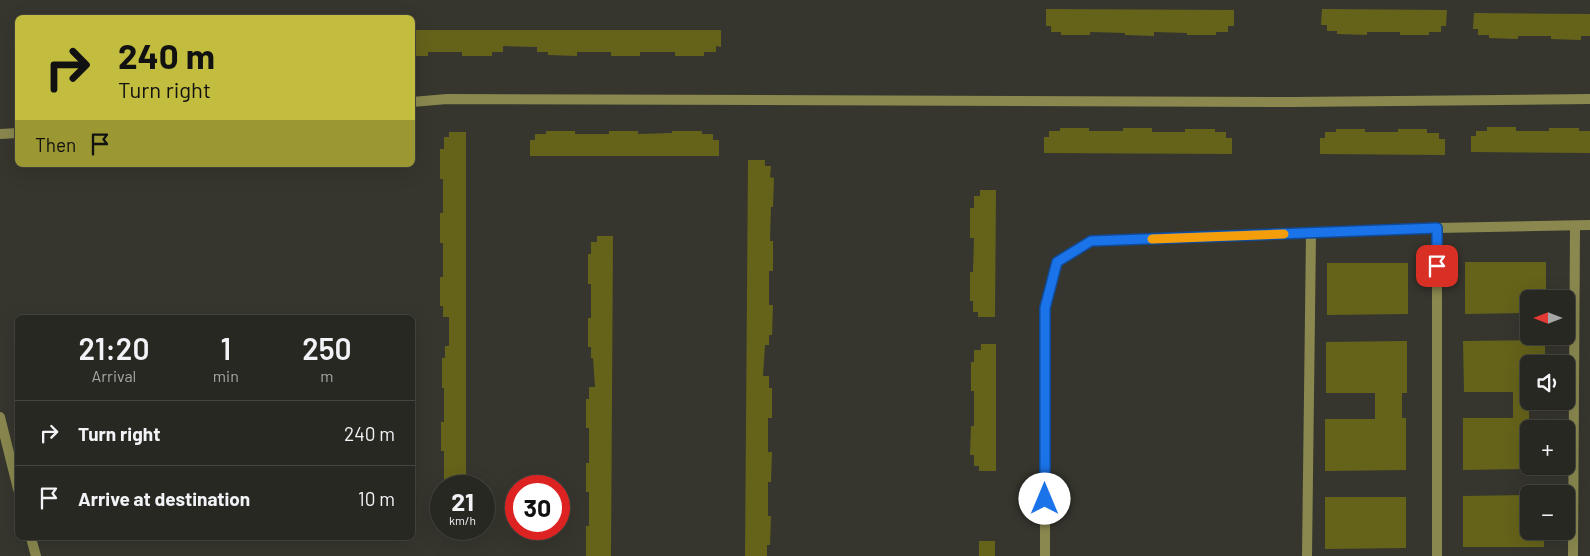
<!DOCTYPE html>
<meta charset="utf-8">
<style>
:root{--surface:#282822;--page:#34342f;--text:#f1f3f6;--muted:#a5a6a5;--line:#444440}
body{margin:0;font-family:Barlow,sans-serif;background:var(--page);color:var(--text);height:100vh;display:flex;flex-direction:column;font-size:19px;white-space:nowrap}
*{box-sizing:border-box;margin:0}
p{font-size:16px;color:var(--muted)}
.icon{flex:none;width:28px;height:28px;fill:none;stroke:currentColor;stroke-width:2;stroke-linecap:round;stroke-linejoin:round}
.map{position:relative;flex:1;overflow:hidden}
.details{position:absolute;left:15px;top:315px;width:400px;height:225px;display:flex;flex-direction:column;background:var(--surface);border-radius:8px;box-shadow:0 5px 20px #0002,0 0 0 1px var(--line)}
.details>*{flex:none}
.top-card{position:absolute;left:15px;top:15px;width:400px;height:152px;border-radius:8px;box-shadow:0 5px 20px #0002,0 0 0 1px var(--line);background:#c2bd3f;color:#111;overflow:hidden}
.needle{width:32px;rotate:270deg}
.buttons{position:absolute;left:1520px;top:290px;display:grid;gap:10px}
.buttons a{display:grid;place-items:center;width:55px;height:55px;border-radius:8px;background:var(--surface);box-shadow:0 5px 20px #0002,0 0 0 1px var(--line);font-size:25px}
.speed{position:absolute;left:430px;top:475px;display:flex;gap:10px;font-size:25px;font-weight:700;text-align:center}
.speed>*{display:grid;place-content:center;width:65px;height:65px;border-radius:50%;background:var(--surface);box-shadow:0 5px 20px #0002,0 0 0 1px var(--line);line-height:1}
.speed small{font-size:12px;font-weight:400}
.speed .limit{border:8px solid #d22;background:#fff;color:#111}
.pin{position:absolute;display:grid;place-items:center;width:42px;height:42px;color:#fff;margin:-21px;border-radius:10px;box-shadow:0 2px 8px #0006}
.me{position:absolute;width:55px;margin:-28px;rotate:0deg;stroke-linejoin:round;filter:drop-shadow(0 0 4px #0008)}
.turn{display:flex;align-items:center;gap:18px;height:105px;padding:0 20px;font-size:22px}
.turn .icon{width:65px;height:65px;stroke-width:2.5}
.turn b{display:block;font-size:35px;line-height:42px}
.then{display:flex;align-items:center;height:48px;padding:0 20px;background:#0003;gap:10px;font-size:19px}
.eta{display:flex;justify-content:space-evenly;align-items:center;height:85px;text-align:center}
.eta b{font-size:30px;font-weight:600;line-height:35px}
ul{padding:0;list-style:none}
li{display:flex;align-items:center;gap:15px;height:65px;padding:0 20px;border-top:1px solid var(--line)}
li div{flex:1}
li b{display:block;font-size:19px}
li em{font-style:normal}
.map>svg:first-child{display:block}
.building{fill:#65631a}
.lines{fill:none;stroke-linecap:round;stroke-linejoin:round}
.street{stroke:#8a884f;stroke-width:10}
.route-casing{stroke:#114b97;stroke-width:12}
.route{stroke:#1a73e8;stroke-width:9}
.slow{stroke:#f59e0b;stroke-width:9}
</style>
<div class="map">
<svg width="1590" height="556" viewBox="0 0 1590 556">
<rect width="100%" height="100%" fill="#36362e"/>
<g class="building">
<path d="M1046,9l188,1v16h-6v6h-12v3h-29v-2l-33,-1v4l-29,-1v-2l-35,-1v3h-29v-3h-10v-6h-5z"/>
<path d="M1322,9l125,1 -1,16h-5v6h-12v3h-29v-3h-33v3l-30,-1v-3h-10v-6h-6z"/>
<path d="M1474,13l116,1v22h-9v4l-30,-1v-3h-33v3l-29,-1v-3h-11v-6h-5z"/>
<path d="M412,30h309v17l-5,-1v6h-12v4h-29v-4h-35v4h-29v-4h-34v4l-29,-1v-3h-11v-5l-34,-1v6h-11v4h-30v-4h-34v4h-16z"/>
<path d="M1487,127h29v4h33v-3h30v3h11v22l-119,-1v-16h5v-5h11z"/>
<path d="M1060,128h29v3h34v-3h29v4h33v-3h30v3h11v6h6v16l-188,-1v-16h5v-6h11z"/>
<path d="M1336,129h29v3h33v-3h29v4h12v6h6v16l-125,-1v-16h5v-6h11z"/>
<path d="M546,131h29v3h34v-3h29v3l34,-1v-2h30v3h11v6h6v16h-189v-16h5v-6h11z"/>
<path d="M449,132h17v354h-22v-35h-3v-29h3v-34h-2v-30h3v-12h4v-29h-6v-11h-3v-29h3v-34h-3v-30h3v-34h-3v-30h4v-12h5z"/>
<path d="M748,160h17v6h6l-1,11 4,1 -1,29h-2l-1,34h3v30h-4v34h4l-1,30h-3v10h-4l-2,31h6v12h3v30h-4v34h4l-1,30h-3v34h3l-1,29h-3v11h-22z"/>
<path d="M980,190h16l-1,127h-17v-5h-5v-11h-3v-29h3l1,-34h-4v-30h4v-12h6z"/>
<path d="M597,236h16l-2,320h-25v-30h3v-34h-3v-29h3v-35h-3v-29h3v-12h6l-2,-29h-2v-11h-3v-29h3v-34h-3v-30h3v-12h6z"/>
<path d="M1465,262h81v37h-17v14l-64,1z"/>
<path d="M1327,263h81v51l-81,1z"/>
<path d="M1545,340v24h-16v105l-66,1v-52h50v-26h-49l-1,-51z"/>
<path d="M1407,341v52h-5v25h4v52l-81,1v-52h50v-26h-49v-51z"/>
<path d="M981,344h15v127h-17v-5h-5v-11h-4l1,-29h3v-35h-3v-29h3v-12h7z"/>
<path d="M1529,495v36h15v16h-81v-51z"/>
<path d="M1325,497h81v51l-81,1z"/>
<rect x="979" y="541" width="16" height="15"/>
</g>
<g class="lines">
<g class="street">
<path d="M412,102l35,-3 847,3 296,-3"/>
<path d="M0,134l18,-1"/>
<path d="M0,417l18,72"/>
<path d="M31,538l5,18"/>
<path d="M1045,556v-248l12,-46 34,-21 346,-13 153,-3"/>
<path d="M1307,556l4,-323"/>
<path d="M1437,556v-328"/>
<path d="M1573,556l2,-330"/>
</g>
</g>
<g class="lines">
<g class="route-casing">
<path id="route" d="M1045,499v-191l12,-46 34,-21 346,-13v38"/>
</g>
<use href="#route" class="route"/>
<path class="slow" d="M1152,239l132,-5"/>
</g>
</svg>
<div class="buttons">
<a><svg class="needle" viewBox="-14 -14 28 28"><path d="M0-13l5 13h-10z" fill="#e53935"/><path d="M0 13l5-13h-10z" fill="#a5a6a5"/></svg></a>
<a><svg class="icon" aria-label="sound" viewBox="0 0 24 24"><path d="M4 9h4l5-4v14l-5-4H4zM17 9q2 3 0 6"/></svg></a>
<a>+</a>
<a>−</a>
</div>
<div class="speed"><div>21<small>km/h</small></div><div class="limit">30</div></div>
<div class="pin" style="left:1437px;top:266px;background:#d93025"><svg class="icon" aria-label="arrive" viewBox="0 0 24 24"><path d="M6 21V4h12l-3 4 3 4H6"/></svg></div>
<svg class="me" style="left:1045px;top:499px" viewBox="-20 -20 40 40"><circle r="19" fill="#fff"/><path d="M0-13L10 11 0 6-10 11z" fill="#1a73e8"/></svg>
<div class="top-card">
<div class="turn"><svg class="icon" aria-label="right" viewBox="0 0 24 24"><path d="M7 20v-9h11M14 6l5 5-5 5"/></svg><div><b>240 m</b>Turn right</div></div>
<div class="then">Then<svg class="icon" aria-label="arrive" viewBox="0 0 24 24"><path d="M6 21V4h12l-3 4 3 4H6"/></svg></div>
</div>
<section class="details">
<div class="eta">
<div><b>21:20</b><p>Arrival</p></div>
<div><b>1</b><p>min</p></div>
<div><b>250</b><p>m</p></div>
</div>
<ul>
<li><svg class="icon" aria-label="right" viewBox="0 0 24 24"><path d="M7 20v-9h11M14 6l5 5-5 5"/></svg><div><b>Turn right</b></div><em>240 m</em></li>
<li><svg class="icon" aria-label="arrive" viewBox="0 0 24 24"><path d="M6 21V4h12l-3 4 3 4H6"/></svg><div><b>Arrive at destination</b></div><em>10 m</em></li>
</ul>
</section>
</div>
